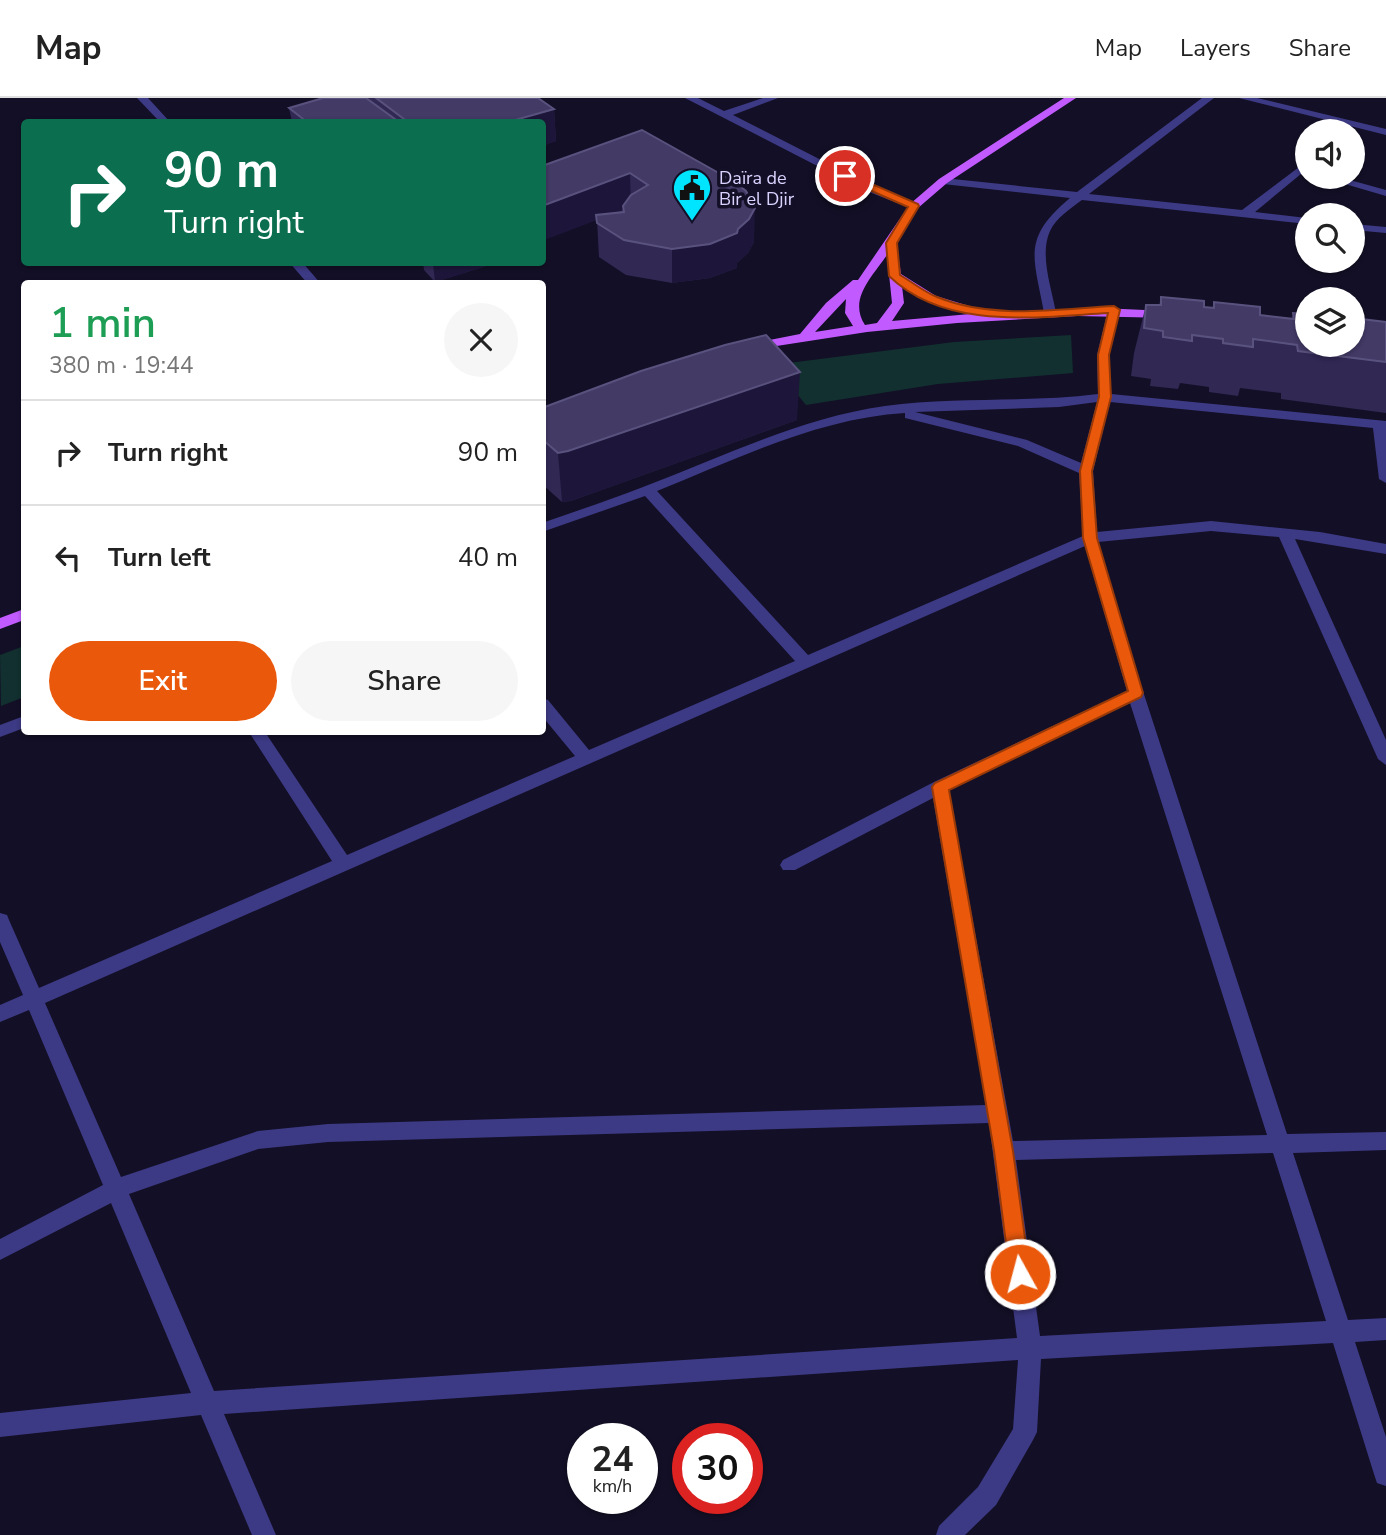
<!DOCTYPE html>
<meta charset="utf-8">
<style>
:root{--surface:#fff;--page:#f6f6f6;--text:#222;--muted:#767676;--line:#e0e0e0;--accent:#ea580c}
body{margin:0;font-family:"Nunito Sans",sans-serif;background:var(--page);color:var(--text);height:100vh;display:flex;flex-direction:column;font-size:26px;white-space:nowrap}
*{box-sizing:border-box;margin:0}
p{font-size:23px;color:var(--muted)}
.icon{flex:none;width:38px;height:38px;fill:none;stroke:currentColor;stroke-width:2;stroke-linecap:round;stroke-linejoin:round}
.map{position:relative;flex:1;overflow:hidden}
.details{position:absolute;left:21px;top:182px;width:525px;height:455px;display:flex;flex-direction:column;background:var(--surface);border-radius:7px;box-shadow:0 2px 5px #0004}
.details>*{flex:none}
.banner{position:absolute;left:21px;top:21px;width:525px;height:147px;border-radius:7px;box-shadow:0 2px 5px #0004;background:#0b6e4f;color:#fff;overflow:hidden}
.buttons{position:absolute;left:1295px;top:21px;display:grid;gap:14px}
.buttons a{display:grid;place-items:center;width:70px;height:70px;border-radius:50%;background:var(--surface);box-shadow:0 2px 5px #0004;font-size:35px}
.speed{position:absolute;left:567px;top:1325px;display:flex;gap:14px;font-size:35px;font-weight:700;text-align:center}
.speed>*{display:grid;place-content:center;width:91px;height:91px;border-radius:50%;background:var(--surface);box-shadow:0 2px 5px #0004;line-height:1}
.speed small{font-size:18px;font-weight:400}
.speed .limit{border:10px solid #d22;background:#fff;color:#111}
.pin{position:absolute;display:grid;place-items:center;width:60px;height:60px;color:#fff;margin:-30px;border:4px solid #fff;border-radius:50%;box-shadow:0 2px 7px #0007}
.me{position:absolute;width:77px;margin:-38px;rotate:353deg;stroke-linejoin:round;filter:drop-shadow(0 0 5px #0008)}
.turn{display:flex;align-items:center;gap:24px;height:147px;padding:0 28px;font-size:32px}
.turn .icon{width:91px;height:91px;stroke-width:2.5}
.turn b{display:block;font-size:49px;line-height:60px}
.round{display:grid;place-items:center;flex:none;width:74px;height:74px;border-radius:37px;background:var(--page)}
.summary{display:flex;align-items:center;justify-content:space-between;height:119px;padding:0 28px}
h1{font-size:42px;font-weight:600;line-height:52px;color:#1e9e55}
.primary-button{display:flex;gap:14px;margin-top:auto;padding:14px 28px}
.primary-button a{flex:1;height:80px;border-radius:42px;background:var(--accent);color:#fff;font-size:28px;font-weight:600;line-height:80px;text-align:center}
.primary-button a+a{background:var(--page);color:var(--text)}
ul{padding:0;list-style:none}
li{display:flex;align-items:center;gap:21px;height:105px;padding:0 28px;border-top:2px solid var(--line)}
li div{flex:1}
li b{display:block;font-size:26px}
li em{font-style:normal}
header{display:flex;align-items:center;gap:42px;box-sizing:border-box;height:98px;padding:0 35px;background:var(--surface);border-bottom:2px solid var(--line)}
header strong{font-size:33px}
nav{display:flex;gap:38px;margin-inline-start:auto;font-size:24px}
.map>svg:first-child{display:block}
.green{fill:#12302f}
.lines{fill:none;stroke-linecap:round;stroke-linejoin:round}
.minor{fill:#3d3a85;fill-rule:evenodd}
.major{fill:#c25bff;fill-rule:evenodd}
.wall{fill:#312854}
.shaded-wall{fill:#1d163a}
.building{fill:#433a66;stroke:#5a527e;stroke-width:2}
.route{fill:#ea580c;stroke:#983908;stroke-width:2}
.labels{text-anchor:middle;dominant-baseline:central;stroke-width:7;stroke-linejoin:round;paint-order:stroke}
.far-poi-label{font-size:18px;fill:#d9d4ff;stroke:#130f26;text-anchor:start}
</style>
<header>
<strong>Map</strong>
<nav><a>Map</a><a>Layers</a><a>Share</a></nav>
</header>
<div class="map">
<svg width="1386" height="1437" viewBox="0 0 1386 1437">
<rect width="100%" height="100%" fill="#130f26"/>
<g class="green">
<path d="M1071,237l2,38 -135,11 -132,21 -33,-40 181,-23z"/>
<path d="M24,548v51l-23,9 -1,-51z"/>
</g>
<g class="lines">
<g class="minor">
<path d="M137,0h11l22,24h-10z"/>
<path d="M685,0h13l26,13 39,-13h15l-45,17 139,71 48,20 -10,2 -46,-18z"/>
<path d="M1202,0h12l-125,96 153,16 65,-49v8l-52,43 52,6v6l-225,-24c-11,8 -26,18 -32,31 -11,24 2,58 6,82l-6,4 -6,-4c-10,-56 -23,-74 26,-115l-127,-14 -6,-3 6,-3 134,14z"/>
<path d="M1239,0h18l129,31v6z"/>
<path d="M1321,79h18l47,13v6z"/>
<path d="M1353,126l33,3v6l-33,-3z"/>
<path d="M289,164h13l19,22h-13z"/>
<path d="M1114,208l6,4 -11,45 2,39 275,27v62l-7,-4 -6,-51 -263,-26 -17,69 4,61 114,-11 109,11 66,12v10l-91,-15 91,201v25l-8,-6 -99,-222 -68,-6 -113,11 42,140 147,452 99,-2v18l-93,3 55,167 38,-2v22l-31,2 31,95v49l-9,-3 -3,-9 -41,-131 -292,16 -4,73 -4,8 -37,65 -31,30h-29l3,-9 39,-39 35,-58 5,-69 -794,54 52,121h-24l-51,-120 -201,22v-24l191,-20 -80,-190 -111,57v-21l103,-54 -74,-175 -29,12v-17l23,-10 -23,-53v-29l7,2 2,5 30,68 293,-127 -83,-129h16l82,123 228,-99 -33,-40v-18l6,2 41,50 206,-89 -150,-165 -103,36v-9c34,-12 68,-23 101,-36 79,-30 157,-69 242,-81 71,-10 143,-3 213,-12l-1,-39 11,-45zM1097,304l-16,61 -54,-23 -112,-28 144,-5zM905,315v5l113,28 61,27 4,63 -275,119 -151,-164c79,-32 162,-73 248,-78zM1085,448l42,145 -193,91 -151,78 -3,5 3,5h12l138,-72 53,307 -658,19 -70,7 -137,46 -76,-174zM1130,605l137,432 -254,6 -64,-351zM989,1025l28,215 -803,53 -85,-197 129,-45 70,-7zM1273,1055l53,168 -286,15 -24,-176z"/>
<path d="M24,618v12l-24,9v-12z"/>
</g>
<g class="major">
<path d="M1064,0h12l-129,85 -29,25 -22,33 5,33 35,22 43,13 1,5 120,-6 67,3 4,1v6l-94,-2 -120,7 -90,9 -122,19v-6l55,-11 26,-31 27,-23h5l52,-76 29,-25zM887,157l5,48 -15,20 -12,2c-17,-26 7,-48 22,-70zM902,188l26,16 42,12 -78,7 12,-18zM846,201l-1,14 8,13 -38,6z"/>
<path d="M24,511v11l-24,9v-11z"/>
</g>
</g>
<g class="wall">
<path d="M323,0h215l16,11 2,32 -14,5v-24h-250l-3,-14z"/>
<path d="M642,32l112,112 -6,11 -11,10v5l-27,10 -38,5 -46,-8 -27,-18 -2,-37z"/>
<path d="M423,164h76l-64,20 -11,-12z"/>
<path d="M1161,199l43,10 8,1 2,-6 46,13 31,4 2,-6 14,32 79,-23v91l-105,-14v-6l-41,-5 -2,8 -29,-4v-5l-29,-4 -2,6 -28,-3 1,-7 -20,-3 3,-23 12,-48h13z"/>
<path d="M542,310l255,12 -226,81 -9,1 -20,-18z"/>
</g>
<g class="shaded-wall">
<path d="M554,11l2,32 -14,5v-24h-34z"/>
<path d="M630,75l1,34 -89,34v-35z"/>
<path d="M755,110l-1,34 -6,11 -11,10v5l-27,10 -38,5v-34l66,-20z"/>
<path d="M435,164h64l-64,20 -2,-19z"/>
<path d="M800,274l-3,48 -226,81 -9,1 -4,-49z"/>
</g>
<g class="building">
<path d="M323,0h43l33,24h-92l-18,-14z"/>
<path d="M376,0h162l16,11 -46,13h-100z"/>
<path d="M642,32l91,51 13,10 9,17 -6,11 -11,10 -1,4 -27,11 -38,5 -48,-9 -27,-17 -1,-8 28,-3 -1,-6 8,-11 17,-10 -18,-12 -88,33v-40z"/>
<path d="M1161,199l43,4v6l10,1v-6l46,5v8l34,4 -1,-6 14,1v31h46v-27l33,4v40l-88,-11 -1,-6 -44,-6v8l-30,-4v-4l-31,-4v6l-29,-4v-6l-19,-3 2,-23h15z"/>
<path d="M766,237l34,37 -232,79 -10,2 -16,-14v-31l99,-37 84,-26z"/>
</g>
<path class="route" d="M842,76h7l69,30 1,2 -22,37 3,32c12,7 24,17 37,22 57,23 119,12 177,9l6,4 -11,45 2,42 -19,74 5,67 46,155 -2,4 -192,93 64,361 17,123 -3,7 -7,3 -7,-3 -3,-7 -16,-123 -62,-364 3,-4 193,-92 -45,-153 -3,-67 19,-74 -1,-42 10,-42c-71,4 -162,18 -219,-37l-3,-33 22,-36 -66,-29z"/>
<defs>
<g id="civic-pin" transform="scale(2.0125)"><path d="M0 17L-7.5 6A9.5 9.5 0 1 1 7.5 6Z" fill="#00e5ff" stroke="#130f26"/><path d="M-.6-6.5H3V-4.5H.6V-3L4-1V1h2V6H-6V1h2V-1L-.6-3ZM-1.2 2.5V6h2.4V2.5Z" fill="#111"/></g>
</defs>
<g fill-rule="evenodd">
<use href="#civic-pin" x="692" y="90"/>
</g>
<g class="labels">
<g class="far-poi-label">
<text x="719" y="80">Daïra de<tspan x="719" dy="21">Bir el Djir</tspan></text>
</g>
</g>
</svg>
<div class="buttons">
<a><svg class="icon" aria-label="sound" viewBox="0 0 24 24"><path d="M4 9h4l5-4v14l-5-4H4zM17 9q2 3 0 6"/></svg></a>
<a><svg class="icon" aria-label="search" viewBox="0 0 24 24"><circle cx="10" cy="10" r="6"/><path d="M15 15l6 6"/></svg></a>
<a><svg class="icon" aria-label="layers" viewBox="0 0 24 24"><path d="M12 4l9 5-9 5-9-5zM3 14l9 5 9-5"/></svg></a>
</div>
<div class="speed"><div>24<small>km/h</small></div><div class="limit">30</div></div>
<div class="pin" style="left:845px;top:78px;background:#d93025"><svg class="icon" aria-label="arrive" viewBox="0 0 24 24"><path d="M6 21V4h12l-3 4 3 4H6"/></svg></div>
<svg class="me" style="left:1020px;top:1176px" viewBox="-20 -20 40 40"><circle r="17" fill="#ea580c" stroke="#fff" stroke-width="3"/><path d="M0-11L8 9 0 5-8 9z" fill="#fff"/></svg>
<div class="banner">
<div class="turn"><svg class="icon" aria-label="right" viewBox="0 0 24 24"><path d="M7 20v-9h11M14 6l5 5-5 5"/></svg><div><b>90 m</b>Turn right</div></div>
</div>
<section class="details">
<div class="summary"><div><h1>1 min</h1><p>380 m · 19:44</p></div><a class="round"><svg class="icon" aria-label="close" viewBox="0 0 24 24"><path d="M6 6l12 12M18 6L6 18"/></svg></a></div>
<ul>
<li><svg class="icon" aria-label="right" viewBox="0 0 24 24"><path d="M7 20v-9h11M14 6l5 5-5 5"/></svg><div><b>Turn right</b></div><em>90 m</em></li>
<li><svg class="icon" aria-label="left" viewBox="0 0 24 24"><path d="M17 20v-9H6M10 6l-5 5 5 5"/></svg><div><b>Turn left</b></div><em>40 m</em></li>
</ul>
<div class="primary-button"><a>Exit</a><a>Share</a></div>
</section>
</div>
